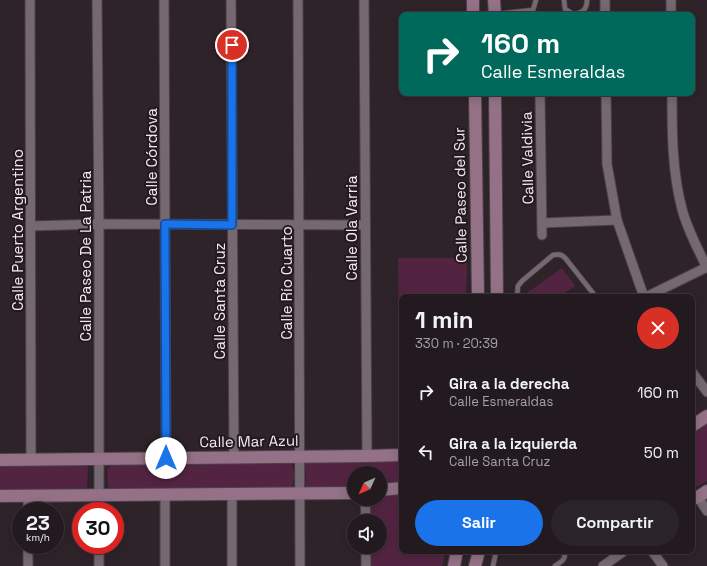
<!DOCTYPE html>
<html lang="es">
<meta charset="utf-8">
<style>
:root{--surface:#221a1f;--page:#2a2328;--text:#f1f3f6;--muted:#a2a1a4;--line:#3f383d;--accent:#1a73e8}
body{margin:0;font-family:"Space Grotesk",sans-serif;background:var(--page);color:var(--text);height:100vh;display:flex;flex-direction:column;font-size:15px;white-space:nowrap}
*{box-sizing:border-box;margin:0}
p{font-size:13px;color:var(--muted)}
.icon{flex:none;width:22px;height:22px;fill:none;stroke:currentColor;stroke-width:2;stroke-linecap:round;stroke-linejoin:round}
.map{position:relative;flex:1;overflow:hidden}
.side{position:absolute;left:399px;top:294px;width:296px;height:260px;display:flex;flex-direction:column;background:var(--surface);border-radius:8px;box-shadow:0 2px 10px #0003,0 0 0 1px var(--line)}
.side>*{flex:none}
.banner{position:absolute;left:399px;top:12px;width:296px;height:84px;border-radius:8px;box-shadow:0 2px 10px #0003,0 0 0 1px var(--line);background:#00695c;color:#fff;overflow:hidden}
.needle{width:26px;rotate:225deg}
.controls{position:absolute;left:347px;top:466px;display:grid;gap:8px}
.controls a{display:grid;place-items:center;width:40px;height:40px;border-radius:50%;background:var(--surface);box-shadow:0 2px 10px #0003,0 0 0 1px var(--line);font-size:20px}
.speed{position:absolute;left:12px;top:502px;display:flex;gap:8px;font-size:20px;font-weight:700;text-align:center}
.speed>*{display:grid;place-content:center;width:52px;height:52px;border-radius:50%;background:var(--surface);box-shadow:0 2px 10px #0003,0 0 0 1px var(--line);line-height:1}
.speed small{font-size:10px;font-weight:400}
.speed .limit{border:6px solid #d22;background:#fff;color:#111}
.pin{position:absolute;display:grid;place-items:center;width:34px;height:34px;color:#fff;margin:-17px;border:2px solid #fff;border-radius:50%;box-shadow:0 1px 4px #0007}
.me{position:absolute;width:44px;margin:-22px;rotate:0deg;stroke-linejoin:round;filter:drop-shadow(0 0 3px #0008)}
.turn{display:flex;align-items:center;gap:14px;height:84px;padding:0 16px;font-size:18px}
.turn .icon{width:52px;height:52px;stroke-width:2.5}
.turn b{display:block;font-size:28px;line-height:34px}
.round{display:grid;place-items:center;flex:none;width:42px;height:42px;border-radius:21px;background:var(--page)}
.overview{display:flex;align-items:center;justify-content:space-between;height:68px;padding:0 16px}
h1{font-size:24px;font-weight:700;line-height:30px}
.primary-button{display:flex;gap:8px;margin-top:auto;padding:8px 16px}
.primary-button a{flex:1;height:46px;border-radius:24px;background:var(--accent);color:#fff;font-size:16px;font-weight:700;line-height:46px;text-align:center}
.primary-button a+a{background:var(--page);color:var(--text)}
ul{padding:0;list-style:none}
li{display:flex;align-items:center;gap:12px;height:60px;padding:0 16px}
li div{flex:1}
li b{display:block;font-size:15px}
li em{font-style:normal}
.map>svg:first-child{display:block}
.green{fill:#532442}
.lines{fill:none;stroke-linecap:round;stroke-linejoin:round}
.lane-casing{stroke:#4b4147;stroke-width:6}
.street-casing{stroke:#4b4147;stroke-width:11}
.secondary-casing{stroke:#4b4147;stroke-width:14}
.lane{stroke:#766870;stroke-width:4.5}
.street{stroke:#766870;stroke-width:9}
.secondary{stroke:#947186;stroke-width:12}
.route-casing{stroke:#114b97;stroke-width:10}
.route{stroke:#1a73e8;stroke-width:7}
.labels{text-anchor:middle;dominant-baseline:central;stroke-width:4;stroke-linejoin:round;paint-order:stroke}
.street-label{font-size:15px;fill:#f1e9ed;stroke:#24191f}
</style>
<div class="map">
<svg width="707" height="566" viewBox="0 0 707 566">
<rect width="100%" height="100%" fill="#2e2329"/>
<g class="green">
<path d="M398,258h69l-1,39h-64v85l-2,-1z"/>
<path d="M562,268l13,18 -16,11h-34l-1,-2z"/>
<path d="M707,421v60l-15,8v-58z"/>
<path d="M402,459v25l-22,2v-13h-26v15h-48l-1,-26z"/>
<path d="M288,462l3,1c4,8 5,22 -3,27h-175l-5,-3 -1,-18 8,-6z"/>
<path d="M0,464l88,1 -1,23 -87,2z"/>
<path d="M402,491v60h44l-4,15h-72v-19h10v-26h-10v-22h10v-4z"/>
</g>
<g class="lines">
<g class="lane-casing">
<g id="lane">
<path d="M564,0l1,9 8,5c9,-1 14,-4 14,-14"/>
<path d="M497,14l36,-4 3,-10"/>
<path d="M517,297l1,-11 4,-5 31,-26c6,-1 9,-1 13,4l30,38"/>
<path d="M493,566l3,-14"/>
<path d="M555,566c6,-4 12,-7 9,-15"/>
</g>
</g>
<g class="street-casing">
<g id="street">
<path d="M30,0l1,459"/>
<path d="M97,0l2,224v287"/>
<path d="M164,0l2,458"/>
<path d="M231,0l3,458"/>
<path d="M298,0l2,566"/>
<path d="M364,0l3,456"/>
<path d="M605,0v15"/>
<path d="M671,0v15"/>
<path d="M540,93l2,142"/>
<path d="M606,93l1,71 10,56 27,77"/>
<path d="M672,93c0,39 0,78 10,116 5,20 16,40 25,59"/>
<path d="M542,223l75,-3"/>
<path d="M31,226l68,-2 266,1"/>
<path d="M646,297l61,-30"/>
<path d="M692,372l15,20"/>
<path d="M232,494v72"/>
<path d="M165,495v71"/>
<path d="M28,496v15"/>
<path d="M365,499l1,22"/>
<path d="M693,500l5,-3 9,14"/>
<path d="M28,545v21"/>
<path d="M366,547v19"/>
<path d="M652,551l11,15"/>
<path d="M99,566v-21"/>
<path d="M603,566l21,-15"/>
</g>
</g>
<g class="secondary-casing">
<g id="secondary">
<path d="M473,0v15"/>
<path d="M494,0l1,15"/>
<path d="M475,93l3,204"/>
<path d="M495,93l2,204"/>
<path d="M692,426l15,-10"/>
<path d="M0,460l367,-4 35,-1"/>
<path d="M380,490l22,-2"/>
<path d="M0,496l354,-3"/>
<path d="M692,499l6,-2 9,-6"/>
<path d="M454,566l3,-15"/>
<path d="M475,566l4,-15"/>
</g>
</g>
<use href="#lane" class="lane"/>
<use href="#street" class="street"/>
<use href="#secondary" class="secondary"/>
</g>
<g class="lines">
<g class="route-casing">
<path id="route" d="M166,458l-1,-234 67,1v-180"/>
</g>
<use href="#route" class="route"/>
</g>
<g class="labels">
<g class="street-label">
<text transform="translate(151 157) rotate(-90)">Calle Córdova</text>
<text transform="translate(527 158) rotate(-91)">Calle Valdivia</text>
<text transform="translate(460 195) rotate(-91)">Calle Paseo del Sur</text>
<text transform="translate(351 228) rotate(-90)">Calle Ola Varria</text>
<text transform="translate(17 230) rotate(-90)">Calle Puerto Argentino</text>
<text transform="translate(85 256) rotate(-90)">Calle Paseo De La Patria</text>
<text transform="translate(286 283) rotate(-90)">Calle Río Cuarto</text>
<text transform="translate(219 301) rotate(-90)">Calle Santa Cruz</text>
<text transform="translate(249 441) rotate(-1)">Calle Mar Azul</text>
</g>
</g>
</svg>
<div class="controls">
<a><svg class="needle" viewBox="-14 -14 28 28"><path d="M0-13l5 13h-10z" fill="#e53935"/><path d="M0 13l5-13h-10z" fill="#a2a1a4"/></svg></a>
<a><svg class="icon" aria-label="sound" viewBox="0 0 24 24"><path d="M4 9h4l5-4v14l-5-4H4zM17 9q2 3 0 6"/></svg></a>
</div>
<div class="speed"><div>23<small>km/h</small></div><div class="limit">30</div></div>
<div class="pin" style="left:232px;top:45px;background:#d93025"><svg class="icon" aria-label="arrive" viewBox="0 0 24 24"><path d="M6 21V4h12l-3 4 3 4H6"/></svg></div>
<svg class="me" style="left:166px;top:458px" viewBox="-20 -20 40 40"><circle r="19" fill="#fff"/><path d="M0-13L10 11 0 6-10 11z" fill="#1a73e8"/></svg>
<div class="banner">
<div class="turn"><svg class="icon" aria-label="right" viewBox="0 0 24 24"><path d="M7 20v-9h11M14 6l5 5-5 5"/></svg><div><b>160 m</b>Calle Esmeraldas</div></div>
</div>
<section class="side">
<div class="overview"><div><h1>1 min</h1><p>330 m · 20:39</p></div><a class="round" style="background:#d93025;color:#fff"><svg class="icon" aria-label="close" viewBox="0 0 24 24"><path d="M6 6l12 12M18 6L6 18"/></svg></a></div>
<ul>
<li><svg class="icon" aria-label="right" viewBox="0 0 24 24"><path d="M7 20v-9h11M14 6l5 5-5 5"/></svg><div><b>Gira a la derecha</b><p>Calle Esmeraldas</p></div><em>160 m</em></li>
<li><svg class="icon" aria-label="left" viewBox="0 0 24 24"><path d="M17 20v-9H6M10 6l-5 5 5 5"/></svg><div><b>Gira a la izquierda</b><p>Calle Santa Cruz</p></div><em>50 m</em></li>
</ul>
<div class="primary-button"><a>Salir</a><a>Compartir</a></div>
</section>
</div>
